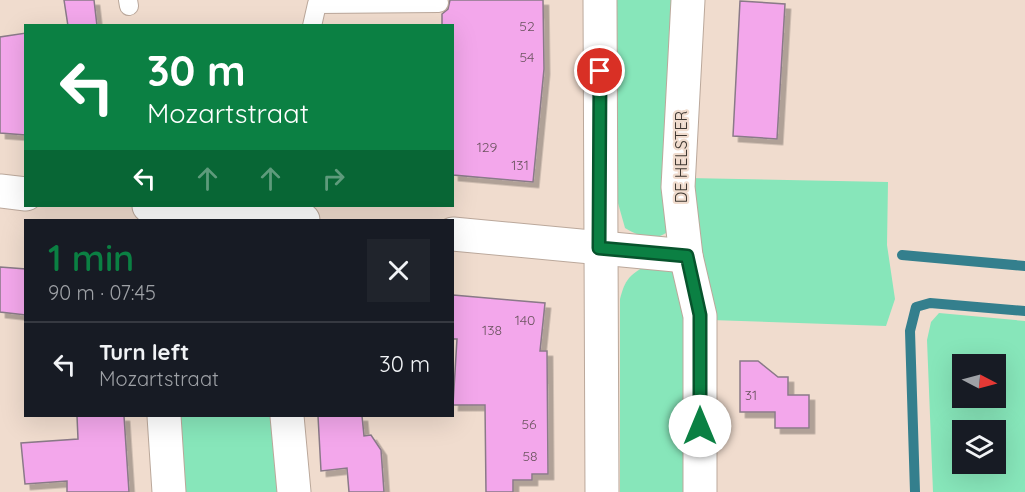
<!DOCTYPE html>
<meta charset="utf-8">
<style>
:root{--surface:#171b24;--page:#20242c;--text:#f1f3f6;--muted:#9ea1a6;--line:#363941;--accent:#0b8043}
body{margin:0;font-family:Quicksand,sans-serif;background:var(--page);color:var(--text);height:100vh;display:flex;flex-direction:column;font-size:22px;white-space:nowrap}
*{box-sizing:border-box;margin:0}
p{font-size:20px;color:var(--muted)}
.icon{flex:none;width:33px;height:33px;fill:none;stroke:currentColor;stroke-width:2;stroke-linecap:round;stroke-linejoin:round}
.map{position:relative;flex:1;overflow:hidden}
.drawer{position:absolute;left:24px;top:219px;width:430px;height:198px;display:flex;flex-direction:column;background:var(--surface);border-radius:0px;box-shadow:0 6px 24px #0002}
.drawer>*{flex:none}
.banner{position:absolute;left:24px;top:24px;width:430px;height:183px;border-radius:0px;box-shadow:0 6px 24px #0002;background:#0b8043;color:#fff;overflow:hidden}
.needle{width:39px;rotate:96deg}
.fabs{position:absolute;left:952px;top:354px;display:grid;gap:12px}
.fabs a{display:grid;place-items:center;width:54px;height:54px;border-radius:0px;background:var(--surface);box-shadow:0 6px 24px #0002;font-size:30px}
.pin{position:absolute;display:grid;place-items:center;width:51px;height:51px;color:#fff;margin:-26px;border:3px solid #fff;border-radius:50%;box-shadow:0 2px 6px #0007}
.me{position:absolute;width:66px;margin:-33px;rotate:0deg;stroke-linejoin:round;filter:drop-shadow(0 0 4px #0008)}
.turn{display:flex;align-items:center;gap:21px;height:126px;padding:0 24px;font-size:27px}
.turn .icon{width:78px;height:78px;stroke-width:2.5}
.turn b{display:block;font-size:42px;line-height:51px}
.lanes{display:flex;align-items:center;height:57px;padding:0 24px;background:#0003;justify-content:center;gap:30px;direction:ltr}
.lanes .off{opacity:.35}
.round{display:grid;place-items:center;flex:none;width:63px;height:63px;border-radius:0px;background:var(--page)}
.overview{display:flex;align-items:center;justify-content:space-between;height:102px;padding:0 24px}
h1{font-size:36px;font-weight:600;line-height:45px;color:var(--accent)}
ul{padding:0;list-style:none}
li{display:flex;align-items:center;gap:18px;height:84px;padding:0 24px;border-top:2px solid var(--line)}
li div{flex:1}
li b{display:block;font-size:22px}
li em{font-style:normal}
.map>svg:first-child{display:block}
.green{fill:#87e6ba;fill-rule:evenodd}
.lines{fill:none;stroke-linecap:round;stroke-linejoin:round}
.stream{stroke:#347f8d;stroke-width:10}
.building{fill:#f3a7eb;stroke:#8a7a88;stroke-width:1.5;filter:url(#shadow)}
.lane-casing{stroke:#bba89b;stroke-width:20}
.street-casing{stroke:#bba89b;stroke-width:35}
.lane{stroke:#fff;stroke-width:18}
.street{stroke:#fff;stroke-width:33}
.route-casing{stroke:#07532c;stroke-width:15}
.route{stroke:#0b8043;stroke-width:10}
.labels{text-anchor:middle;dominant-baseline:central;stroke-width:4.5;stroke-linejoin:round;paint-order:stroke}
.number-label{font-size:14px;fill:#6c5460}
.street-label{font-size:16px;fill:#3f3832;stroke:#f0dcce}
</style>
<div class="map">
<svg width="1025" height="492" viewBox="0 0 1025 492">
<defs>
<filter id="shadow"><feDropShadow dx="5.5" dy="5.5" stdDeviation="0" flood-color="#0004"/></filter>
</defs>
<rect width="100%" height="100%" fill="#f0dcce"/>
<g class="green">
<path d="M617,0h63l-11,224 -3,9c-14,9 -27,3 -41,-5l-7,-25z"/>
<path d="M688,178l200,4 -1,63 8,54 -9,27 -175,-6z"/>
<path d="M642,268l37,5 6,17 5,202h-70v-193c4,-16 8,-23 22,-31z"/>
<path d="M939,313l86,8v171h-92l-6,-152 4,-18zM996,364v34h-33v-34zM996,430v34h-33v-34z"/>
<path d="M175,416h98l6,76h-98z"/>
</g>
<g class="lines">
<g class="stream">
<path d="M902,255l123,11"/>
<path d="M915,492l-5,-161 6,-24 14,-4 95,8"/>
</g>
</g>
<g class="building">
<path d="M64,0h30l3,26h-29z"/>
<path d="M450,0h93l1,69 -11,113 -80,-7v-149h-11v-12l6,-5z"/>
<path d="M740,1l45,3 -8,135 -44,-3z"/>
<path d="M26,33v102l-26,-2v-96z"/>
<path d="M0,267l26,2v46l-26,-3z"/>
<path d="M453,295l92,8 -5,48h7l1,123h-16v6h-19v12h-27l-1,-87h-32l4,-66h-4z"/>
<path d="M740,361h18l20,16h10v18h21v33h-34v-16h-35z"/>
<path d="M77,416h47l5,76h-62v-11l-42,3 -4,-41 57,-4z"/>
<path d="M318,416h44l2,20 7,-1 10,15 3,42h-35l-2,-24 -26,3z"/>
</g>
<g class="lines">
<g class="lane-casing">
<g id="lane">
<path d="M128,0l1,6"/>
<path d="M312,26l5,-22 122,-1"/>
</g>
</g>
<g class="street-casing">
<g id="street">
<path d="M600,0l2,492"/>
<path d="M688,0l-10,187 8,69 14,60v176"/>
<path d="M0,191l26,3"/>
<path d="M149,206l154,14"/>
<path d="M453,234l233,22"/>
<path d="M164,416l5,76"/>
<path d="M287,416l7,76"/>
</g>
</g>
<use href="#lane" class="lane"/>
<use href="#street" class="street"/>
</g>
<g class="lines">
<g class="route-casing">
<path id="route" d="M600,71l-1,177 88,8 13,59v111"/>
</g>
<use href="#route" class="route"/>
</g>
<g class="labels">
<g class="number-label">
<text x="527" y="26">52</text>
<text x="527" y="57">54</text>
<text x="487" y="147">129</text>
<text x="520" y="165">131</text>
<text x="525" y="320">140</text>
<text x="492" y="330">138</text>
<text x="751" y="395">31</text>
<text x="529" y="424">56</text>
<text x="530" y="456">58</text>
</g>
<g class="street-label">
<text transform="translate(681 157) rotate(-90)">DE HELSTER</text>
</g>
</g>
</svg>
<div class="fabs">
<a><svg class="needle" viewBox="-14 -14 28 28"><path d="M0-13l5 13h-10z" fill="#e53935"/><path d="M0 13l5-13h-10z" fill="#9ea1a6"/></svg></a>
<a><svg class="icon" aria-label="layers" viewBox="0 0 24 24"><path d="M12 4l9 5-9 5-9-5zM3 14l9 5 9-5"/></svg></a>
</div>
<div class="pin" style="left:600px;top:71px;background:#d93025"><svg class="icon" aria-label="arrive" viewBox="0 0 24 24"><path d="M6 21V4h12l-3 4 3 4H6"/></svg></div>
<svg class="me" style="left:700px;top:426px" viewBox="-20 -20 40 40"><circle r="19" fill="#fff"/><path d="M0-13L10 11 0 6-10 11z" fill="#0b8043"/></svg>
<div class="banner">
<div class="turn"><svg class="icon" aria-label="left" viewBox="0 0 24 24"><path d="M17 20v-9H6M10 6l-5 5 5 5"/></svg><div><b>30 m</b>Mozartstraat</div></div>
<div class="lanes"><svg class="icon" aria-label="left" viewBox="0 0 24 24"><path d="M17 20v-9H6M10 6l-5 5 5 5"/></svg><svg class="icon off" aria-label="ahead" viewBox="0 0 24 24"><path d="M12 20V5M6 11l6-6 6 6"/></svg><svg class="icon off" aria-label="ahead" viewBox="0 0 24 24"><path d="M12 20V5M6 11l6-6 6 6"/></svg><svg class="icon off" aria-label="right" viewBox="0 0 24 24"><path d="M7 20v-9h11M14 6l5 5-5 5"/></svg></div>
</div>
<section class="drawer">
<div class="overview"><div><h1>1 min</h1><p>90 m · 07:45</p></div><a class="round"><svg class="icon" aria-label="close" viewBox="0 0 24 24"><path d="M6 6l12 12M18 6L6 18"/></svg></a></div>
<ul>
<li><svg class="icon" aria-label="left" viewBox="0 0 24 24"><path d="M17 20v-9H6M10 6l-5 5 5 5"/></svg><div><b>Turn left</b><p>Mozartstraat</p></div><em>30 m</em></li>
</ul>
</section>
</div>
